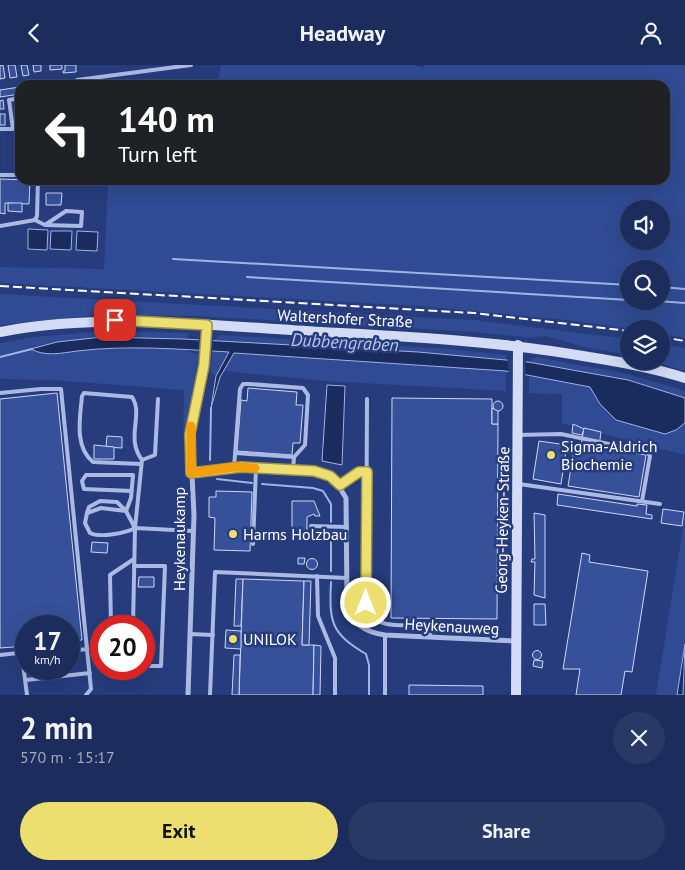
<!DOCTYPE html>
<meta charset="utf-8">
<style>
:root{--surface:#1c2d5d;--page:#293966;--text:#f1f3f6;--muted:#a0a8bc;--line:#3a4972;--accent:#eddf6f}
body{margin:0;font-family:"PT Sans",sans-serif;background:var(--page);color:var(--text);height:100vh;display:flex;flex-direction:column;font-size:19px;white-space:nowrap}
*{box-sizing:border-box;margin:0}
p{font-size:16px;color:var(--muted)}
.icon{flex:none;width:28px;height:28px;fill:none;stroke:currentColor;stroke-width:2;stroke-linecap:round;stroke-linejoin:round}
.map{position:relative;height:630px;overflow:hidden}
.side{display:flex;flex-direction:column;background:var(--surface);flex:1}
.side>*{flex:none}
.banner{position:absolute;left:15px;top:15px;width:655px;height:105px;border-radius:15px;box-shadow:0 5px 20px #0002,0 0 0 1px var(--line);background:#202124;color:#fff;overflow:hidden}
.fabs{position:absolute;left:620px;top:135px;display:grid;gap:10px}
.fabs a{display:grid;place-items:center;width:50px;height:50px;border-radius:50%;background:var(--surface);box-shadow:0 5px 20px #0002,0 0 0 1px var(--line);font-size:25px}
.speed{position:absolute;left:15px;top:550px;display:flex;gap:10px;font-size:25px;font-weight:700;text-align:center}
.speed>*{display:grid;place-content:center;width:65px;height:65px;border-radius:50%;background:var(--surface);box-shadow:0 5px 20px #0002,0 0 0 1px var(--line);line-height:1}
.speed small{font-size:12px;font-weight:400}
.speed .limit{border:8px solid #d22;background:#fff;color:#111}
.pin{position:absolute;display:grid;place-items:center;width:42px;height:42px;color:#fff;margin:-21px;border-radius:10px;box-shadow:0 2px 8px #0006}
.me{position:absolute;width:55px;margin:-28px;rotate:0deg;stroke-linejoin:round;filter:drop-shadow(0 0 4px #0008)}
.turn{display:flex;align-items:center;gap:18px;height:105px;padding:0 20px;font-size:22px}
.turn .icon{width:65px;height:65px;stroke-width:2.5}
.turn b{display:block;font-size:35px;line-height:42px}
.round{display:grid;place-items:center;flex:none;width:52px;height:52px;border-radius:26px;background:var(--page)}
.overview{display:flex;align-items:center;justify-content:space-between;height:85px;padding:0 20px}
h1{font-size:30px;font-weight:700;line-height:38px}
.button{display:flex;gap:10px;margin-top:auto;padding:10px 20px}
.button a{flex:1;height:58px;border-radius:30px;background:var(--accent);color:#111;font-size:20px;font-weight:700;line-height:58px;text-align:center}
.button a+a{background:var(--page);color:var(--text)}
header{display:flex;justify-content:space-between;align-items:center;height:65px;padding:0 20px;background:var(--surface);font-size:22px;font-weight:700}
.map>svg:first-child{display:block}
.green{fill:#304b93;fill-rule:evenodd}
.water{fill:#1a2b5d;stroke:#9fb3e5}
.pier{fill:#263c7c}
.lines{fill:none;stroke-linecap:round;stroke-linejoin:round}
.stream{stroke:#9fb3e5;stroke-width:2}
.building{fill:#365199;stroke:#cdd8f4}
.lane{stroke:#aabae4;stroke-width:4}
.street{stroke:#aabae4;stroke-width:5}
.secondary{stroke:#d3dcf4;stroke-width:10}
.rail{stroke:#fff;stroke-width:2;stroke-dasharray:9 4;stroke-linecap:butt}
.route-casing{stroke:#9a9148;stroke-width:12}
.route{stroke:#eddf6f;stroke-width:9}
.slow{stroke:#f59e0b;stroke-width:9}
.poi-dot{fill:#eddf6f;stroke:#263c7c;stroke-width:2}
.labels{text-anchor:middle;dominant-baseline:central;stroke-width:5;stroke-linejoin:round;paint-order:stroke}
.street-label{font-size:16px;fill:#fff;stroke:#263c7c}
.poi-label{font-size:16px;fill:#fff;stroke:#263c7c;text-anchor:start}
.water-label{font-size:18px;font-style:italic;fill:#b5c5ec;stroke:#263c7c}
</style>
<header><svg class="icon" aria-label="back" viewBox="0 0 24 24"><path d="M15 5l-7 7 7 7"/></svg>Headway<svg class="icon" aria-label="person" viewBox="0 0 24 24"><circle cx="12" cy="8" r="4"/><path d="M4 21q1-7 8-7t8 7"/></svg></header>
<div class="map">
<svg width="685" height="630" viewBox="0 0 685 630">
<rect width="100%" height="100%" fill="#263c7c"/>
<g class="green">
<path d="M221,0h190l13,3 1,-3h260v273l-24,-4v-5h-29l-65,-9 -148,-14 -419,-23v-16l104,2 4,-89h557v-95h-467l20,-2zM629,144h32v32h-32zM629,204h32v32h-32z"/>
<path d="M0,229l474,26 155,19v16l-45,-8 -38,-11 -15,2 -57,-6 -277,-16 -101,-1 -96,10z"/>
<path d="M103,266l85,2 -1,18 12,3 -16,89 1,-53 -132,-10 -52,-1v-36l34,-6z"/>
<path d="M220,270l230,14 56,6v5l-88,-8 -205,-11z"/>
<path d="M661,279l24,4v23l-33,-10h9z"/>
<path d="M212,286l17,1 -13,24 -6,-4z"/>
<path d="M233,288l273,18v20l-181,-10 -102,-10z"/>
<path d="M536,292l92,17 57,17v7l-57,-18 -100,-18z"/>
<path d="M529,311l61,11 10,17 76,26 9,-7v32l-123,-32v-29l-33,-1z"/>
<path d="M685,450v129l-8,51h-21z"/>
</g>
<g class="water">
<path d="M28,164l20,1 -1,20 -19,-1z"/>
<path d="M51,166h21l-1,19 -21,-1z"/>
<path d="M77,166l21,1 -1,19 -21,-1z"/>
<path d="M102,272l81,2 235,13 110,10 100,18 57,18v25l-9,7 -11,4 -49,-14 -16,-16 -10,-17 -84,-16 -272,-18 -14,24 -9,31 5,-32 13,-24c-51,-3 -102,-7 -152,-1 -15,2 -32,6 -46,-2l26,-7z"/>
<path d="M327,320l18,1 -3,79 -20,-4z"/>
<path d="M685,579l-2,51h-6z"/>
</g>
<g class="pier">
<path d="M199,274l14,1 -1,14 -13,-1z"/>
<path d="M507,293l19,2 -1,17 -16,-3z"/>
</g>
<g class="lines">
<g class="stream">
<path d="M173,194l456,26"/>
<path d="M247,212l382,23"/>
<path d="M661,222l24,2"/>
<path d="M657,236l28,2"/>
<path d="M0,292l32,-8"/>
<path d="M210,395l1,-52"/>
<path d="M217,414l35,4"/>
<path d="M262,419l51,4 10,3 8,13v18"/>
<path d="M331,468v38"/>
<path d="M331,517c-2,41 0,51 35,72l3,11v30"/>
</g>
</g>
<g class="building">
<path d="M3,0l2,13 -5,1v-13z"/>
<path d="M8,0h7l2,12 -7,1z"/>
<path d="M21,0h6l2,10 -6,1z"/>
<path d="M33,0h8v6l-7,1z"/>
<path d="M50,0h12v4l-12,1z"/>
<path d="M65,0h11v7l-13,1v-2h2z"/>
<path d="M20,22v7l-20,3v-7z"/>
<path d="M3,35l1,9h-4v-8z"/>
<rect x="0" y="49" width="5" height="11"/>
<path d="M0,114l30,1 -1,24 -24,-1v11l-5,-1z"/>
<path d="M46,128h16l-1,12h-15z"/>
<path d="M8,138h14v9l-14,-1z"/>
<path d="M248,323l49,4 -1,13h7l-3,38h-7l-1,12 -55,-4 4,-51 6,1z"/>
<path d="M57,328l25,247 -13,1v-15h-43v20l-26,2v-249z"/>
<path d="M392,333l100,1v25h6l-1,195 -106,-1z"/>
<circle cx="498" cy="341" r="5"/>
<path d="M492,343l6,3v13h-6z"/>
<path d="M573,359l11,5 -2,6 -10,-2z"/>
<path d="M584,363l17,4 -2,15 -18,-2z"/>
<path d="M107,371l15,1v11l-16,-1z"/>
<path d="M539,376l28,4 -6,39 -28,-5z"/>
<path d="M575,379l71,11 -7,42 -71,-11z"/>
<path d="M94,380l20,2v12h-20z"/>
<path d="M216,426l36,1 -2,59 -36,-1 1,-32 -6,-1v-20h7z"/>
<path d="M558,429l79,12v-2l10,1 -1,9 6,1v4l-95,-14z"/>
<path d="M292,436h22l6,15h-5l-1,-2 -7,3v18h-15z"/>
<path d="M663,444l21,3 -2,14 -21,-3z"/>
<path d="M534,448l11,2v83l-11,-3 1,-33h-4l1,-3h3z"/>
<path d="M92,477l16,1 -1,10 -16,-1z"/>
<path d="M582,488l8,2 -1,7 59,9 -16,101 -7,-1 -4,24h-45l4,-26h-17z"/>
<path d="M298,493h7l-1,6h-6z"/>
<circle cx="312" cy="499" r="5.5"/>
<path d="M139,512h15v10h-16z"/>
<path d="M236,514h7l-2,47h-7z"/>
<path d="M243,514l61,2 -2,64h12l-1,50h-74z"/>
<path d="M304,516h7l-2,64h-7z"/>
<path d="M534,539h11l1,21h-12z"/>
<path d="M226,565l15,1v18l-16,-1z"/>
<path d="M314,580l7,1 -1,49h-7z"/>
<circle cx="537" cy="590" r="4.5"/>
<path d="M234,590h6l-1,40h-7z"/>
<path d="M534,595l9,1 -1,7 -9,-2z"/>
<path d="M409,620l74,1v9h-74z"/>
</g>
<g class="lines">
<g class="lane">
<path d="M56,20l7,-3 6,3"/>
<path d="M69,20l8,-5 114,-15"/>
<path d="M0,64h13l-4,-29 11,-2"/>
<path d="M0,110h20"/>
<path d="M35,155l10,5 36,1 1,-14 -16,-1 -21,14"/>
<path d="M0,161l35,-6 2,-4 1,-36"/>
<path d="M0,328l41,-4h20l30,300 -5,6"/>
<path d="M367,334l-1,211c10,21 45,14 65,15l-1,12"/>
<path d="M517,370l44,-1 86,18 3,4 -8,45"/>
<path d="M235,388l59,4"/>
<path d="M141,399l-48,-2c-19,-15 -13,-45 -11,-66l2,-3 48,4c12,18 -7,41 10,63"/>
<path d="M234,403l6,-79 3,-5h6l54,4 5,7 -3,50 -11,12 -1,13"/>
<path d="M519,419l141,20"/>
<path d="M340,420l19,-13h8"/>
<path d="M101,443l25,3 9,17c-9,5 -35,10 -45,5l-5,-10 2,-10z"/>
<path d="M87,448l2,-6 11,-6 17,1 9,9 5,-13 2,-23h-47l-4,6 2,8 48,2"/>
<path d="M311,461l36,1"/>
<path d="M135,463l7,-68 13,-5 3,-56"/>
<path d="M253,479l3,-76"/>
<path d="M134,501h31l-4,100h-17"/>
<path d="M317,511l1,40 17,42v37"/>
<path d="M111,561l-1,-51 24,-16"/>
<path d="M133,561l2,-98 58,3"/>
<path d="M190,569l23,1"/>
<path d="M385,570v60"/>
<path d="M69,586l19,-2"/>
<path d="M0,590l18,-2 8,3"/>
<path d="M22,591l5,39"/>
<path d="M26,615l64,-7"/>
<path d="M210,630l5,-123 132,6"/>
</g>
<g class="street">
<path d="M191,408l50,-6 73,4 21,9 11,18 1,103c3,22 17,31 38,34l130,6"/>
<path d="M188,630l6,-180 -4,-81 14,-69 3,-39"/>
</g>
<g class="secondary">
<path d="M0,267c106,-20 215,-6 321,0 90,5 179,9 268,25 32,5 65,11 96,21"/>
<path d="M516,630l2,-350"/>
</g>
<g class="rail">
<path d="M0,221l474,27 155,18"/>
<path d="M661,272l24,4"/>
</g>
</g>
<g class="lines">
<g class="route-casing">
<path id="route" d="M115,255l92,5 -3,40 -14,69 1,39 50,-6 73,4 16,5 10,9 19,-13h8l-1,131"/>
</g>
<use href="#route" class="route"/>
<path class="slow" d="M191,361v47l43,-6 21,1"/>
</g>
<g class="poi-dot">
<circle cx="551" cy="390" r="5"/>
<circle cx="233" cy="469" r="5"/>
<circle cx="233" cy="574" r="5"/>
</g>
<g class="labels">
<g class="street-label">
<text transform="translate(345 253) rotate(3)">Waltershofer Straße</text>
<text transform="translate(502 455) rotate(-89)">Georg-Heyken-Straße</text>
<text transform="translate(179 474) rotate(-90)">Heykenaukamp</text>
<text transform="translate(452 561) rotate(3)">Heykenauweg</text>
</g>
<g class="poi-label">
<text x="561" y="381">Sigma-Aldrich<tspan x="561" dy="18">Biochemie</tspan></text>
<text x="243" y="469">Harms Holzbau</text>
<text x="243" y="574">UNILOK</text>
</g>
<g class="water-label">
<text transform="translate(345 277) rotate(3)">Dubbengraben</text>
</g>
</g>
</svg>
<div class="fabs">
<a><svg class="icon" aria-label="sound" viewBox="0 0 24 24"><path d="M4 9h4l5-4v14l-5-4H4zM17 9q2 3 0 6"/></svg></a>
<a><svg class="icon" aria-label="search" viewBox="0 0 24 24"><circle cx="10" cy="10" r="6"/><path d="M15 15l6 6"/></svg></a>
<a><svg class="icon" aria-label="layers" viewBox="0 0 24 24"><path d="M12 4l9 5-9 5-9-5zM3 14l9 5 9-5"/></svg></a>
</div>
<div class="speed"><div>17<small>km/h</small></div><div class="limit">20</div></div>
<div class="pin" style="left:115px;top:255px;background:#d93025"><svg class="icon" aria-label="arrive" viewBox="0 0 24 24"><path d="M6 21V4h12l-3 4 3 4H6"/></svg></div>
<svg class="me" style="left:366px;top:538px" viewBox="-20 -20 40 40"><circle r="17" fill="#eddf6f" stroke="#fff" stroke-width="3"/><path d="M0-11L8 9 0 5-8 9z" fill="#fff"/></svg>
<div class="banner">
<div class="turn"><svg class="icon" aria-label="left" viewBox="0 0 24 24"><path d="M17 20v-9H6M10 6l-5 5 5 5"/></svg><div><b>140 m</b>Turn left</div></div>
</div>
</div>
<section class="side">
<div class="overview"><div><h1>2 min</h1><p>570 m · 15:17</p></div><a class="round"><svg class="icon" aria-label="close" viewBox="0 0 24 24"><path d="M6 6l12 12M18 6L6 18"/></svg></a></div>
<div class="button"><a>Exit</a><a>Share</a></div>
</section>
